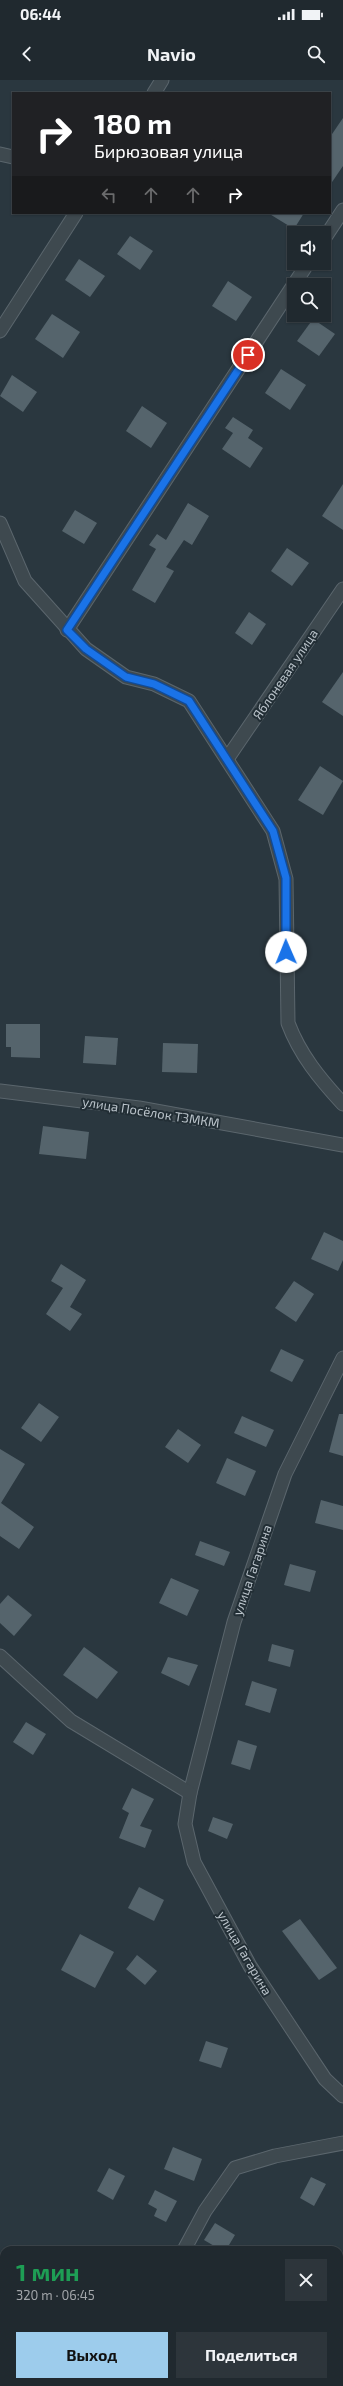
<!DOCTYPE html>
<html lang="ru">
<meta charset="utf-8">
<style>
:root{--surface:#20292f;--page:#2d353b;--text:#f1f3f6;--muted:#a2a6aa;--line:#3d454b;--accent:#9dccec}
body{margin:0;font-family:"Exo 2",sans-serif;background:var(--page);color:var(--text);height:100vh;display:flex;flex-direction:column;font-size:15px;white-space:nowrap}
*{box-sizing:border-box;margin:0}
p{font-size:13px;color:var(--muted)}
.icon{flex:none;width:22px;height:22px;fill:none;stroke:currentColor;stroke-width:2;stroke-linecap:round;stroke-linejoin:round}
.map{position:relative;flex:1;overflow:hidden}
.drawer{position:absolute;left:0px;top:2166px;width:343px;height:140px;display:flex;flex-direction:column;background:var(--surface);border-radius:12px 12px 0 0;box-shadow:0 1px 3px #0004,0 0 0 1px var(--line)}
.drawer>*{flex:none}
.hud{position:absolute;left:12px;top:12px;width:319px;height:122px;border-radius:0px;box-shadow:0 1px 3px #0004,0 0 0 1px var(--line);background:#202124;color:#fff;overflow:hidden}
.controls{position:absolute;left:287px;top:146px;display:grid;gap:8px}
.controls a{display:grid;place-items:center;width:44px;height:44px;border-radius:0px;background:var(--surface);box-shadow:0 1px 3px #0004,0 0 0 1px var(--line);font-size:20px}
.pin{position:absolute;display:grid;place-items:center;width:34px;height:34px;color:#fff;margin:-17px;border:2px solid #fff;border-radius:50%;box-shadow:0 1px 4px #0007}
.me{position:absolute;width:44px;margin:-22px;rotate:359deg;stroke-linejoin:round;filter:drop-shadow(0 0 3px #0008)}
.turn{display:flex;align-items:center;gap:14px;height:84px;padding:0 16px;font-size:18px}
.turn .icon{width:52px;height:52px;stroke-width:2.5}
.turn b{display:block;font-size:28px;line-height:34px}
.lanes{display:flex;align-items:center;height:38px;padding:0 16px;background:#0003;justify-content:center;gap:20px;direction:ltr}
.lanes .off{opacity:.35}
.round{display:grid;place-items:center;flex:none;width:42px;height:42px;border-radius:0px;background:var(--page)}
.head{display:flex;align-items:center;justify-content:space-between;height:68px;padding:0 16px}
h1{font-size:24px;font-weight:700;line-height:30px;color:#1e9e55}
.button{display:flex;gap:8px;margin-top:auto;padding:8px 16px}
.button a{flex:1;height:46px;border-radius:0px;background:var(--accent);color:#111;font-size:16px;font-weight:700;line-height:46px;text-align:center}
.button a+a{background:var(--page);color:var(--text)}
.status{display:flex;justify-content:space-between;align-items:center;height:28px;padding:0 20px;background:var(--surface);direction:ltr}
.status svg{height:11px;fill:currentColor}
header{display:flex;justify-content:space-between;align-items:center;height:52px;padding:0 16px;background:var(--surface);font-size:18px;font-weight:700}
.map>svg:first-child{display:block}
.building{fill:#55646c}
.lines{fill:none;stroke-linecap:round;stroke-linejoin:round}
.street-casing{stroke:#5b666d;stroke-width:15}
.street{stroke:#3e494f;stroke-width:13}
.route-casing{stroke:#114b97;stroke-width:10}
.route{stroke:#1a73e8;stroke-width:7}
.labels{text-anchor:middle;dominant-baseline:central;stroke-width:4;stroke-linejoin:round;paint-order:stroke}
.street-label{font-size:13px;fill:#bac3ca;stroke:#222e35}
</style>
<div class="status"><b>06:44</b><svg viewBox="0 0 49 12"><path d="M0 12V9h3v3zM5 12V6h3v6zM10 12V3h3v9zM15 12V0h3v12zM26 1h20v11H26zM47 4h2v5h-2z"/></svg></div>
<header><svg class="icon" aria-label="back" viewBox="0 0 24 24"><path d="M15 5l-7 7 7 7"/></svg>Navio<svg class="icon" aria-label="search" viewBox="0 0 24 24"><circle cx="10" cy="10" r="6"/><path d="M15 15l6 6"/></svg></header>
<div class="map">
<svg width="343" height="2306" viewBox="0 0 343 2306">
<rect width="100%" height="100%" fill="#2a373f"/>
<g class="building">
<path d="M343,38v48l-13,19v-48z"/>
<path d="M268,133h36l-10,16z"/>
<path d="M130,156l23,15 -13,19 -23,-16z"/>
<path d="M79,179l26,17 -15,21 -25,-17z"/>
<path d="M228,201l24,16 -16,24 -24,-15z"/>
<path d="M52,234l28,18 -17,26 -28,-19z"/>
<path d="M313,239l22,15 -16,22 -22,-15z"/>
<path d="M281,289l25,16 -16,25 -25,-17z"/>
<path d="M12,295l25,17 -14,20 -23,-16z"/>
<path d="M142,326l25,17 -16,25 -25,-17z"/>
<path d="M233,337l20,13 -5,8 15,10 -13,20 -28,-19 11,-16 -8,-5z"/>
<path d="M343,404v46l-21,-14z"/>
<path d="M188,423l21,13 -17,29 -8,-5 -18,27 8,4 -19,32 -23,-13 24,-41 -7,-4 8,-11 9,6z"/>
<path d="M75,430l22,13 -13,21 -22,-13z"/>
<path d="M287,468l22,15 -17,23 -21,-15z"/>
<path d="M249,532l17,12 -14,21 -17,-12z"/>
<path d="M343,592v44l-21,-14z"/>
<path d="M320,686l23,15 -20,34 -25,-15z"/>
<path d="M6,944h34v34l-29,-1v-10h-5z"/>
<path d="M85,956l33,2 -2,27 -33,-2z"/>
<path d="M163,963l35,1 -1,29 -35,-1z"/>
<path d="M43,1046l46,6 -3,27 -47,-5z"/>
<path d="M324,1152l19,9v19l-5,11 -27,-12z"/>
<path d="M61,1184l25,16 -16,27 12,7 -12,17 -24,-17 17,-26 -12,-7z"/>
<path d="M294,1201l20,13 -18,28 -21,-14z"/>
<path d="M281,1269l23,11 -12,22 -22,-11z"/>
<path d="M39,1323l20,14 -18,25 -20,-14z"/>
<path d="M339,1334h4v42l-14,-4z"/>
<path d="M242,1336l32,14 -8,17 -32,-14z"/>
<path d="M178,1349l23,16 -13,18 -23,-16z"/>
<path d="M0,1369l25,15 -24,39 33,24 -15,22 -19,-13z"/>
<path d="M227,1378l29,13 -11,25 -29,-13z"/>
<path d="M321,1420l22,6v24l-28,-7z"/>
<path d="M200,1461l30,11 -6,14 -29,-11z"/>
<path d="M290,1484l26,7 -6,21 -26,-7z"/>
<path d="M171,1498l28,12 -12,26 -28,-13z"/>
<path d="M8,1515l24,20 -18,21 -14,-13v-19z"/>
<path d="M272,1564l22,6 -4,17 -22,-6z"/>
<path d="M84,1567l34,25 -21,27 -34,-24z"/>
<path d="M168,1577l30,8 -9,21 -28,-13z"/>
<path d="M252,1601l25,8 -7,24 -25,-8z"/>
<path d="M26,1642l20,12 -13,21 -20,-13z"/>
<path d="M238,1660l19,6 -7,24 -19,-6z"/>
<path d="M132,1708l22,11 -14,27 12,4 -7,18 -26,-10 10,-25 -7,-4z"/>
<path d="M213,1737l20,7 -6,15 -19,-8z"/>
<path d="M139,1807l25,13 -10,21 -26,-13z"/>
<path d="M300,1839l37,49 -18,12 -37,-49z"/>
<path d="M80,1854l34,18 -19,36 -34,-18z"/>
<path d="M137,1875l20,16 -12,14 -19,-16z"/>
<path d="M206,1961l22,7 -7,20 -22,-7z"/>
<path d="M173,2067l29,12 -8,22 -30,-12z"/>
<path d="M109,2088l16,8 -12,24 -16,-9z"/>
<path d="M311,2097l15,7 -12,22 -14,-8z"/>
<path d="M155,2110l22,11 -11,21 -12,-6 3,-7 -9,-5z"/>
<path d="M215,2143l20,12 -9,15h-5l-17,-10z"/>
</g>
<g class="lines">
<g class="street-casing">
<g id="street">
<path d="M154,13l8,-13"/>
<path d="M0,74l13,3"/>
<path d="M324,159l19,-29"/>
<path d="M0,251l76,-118"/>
<path d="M0,443l25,58 61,68 40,28 28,7 35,17 84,130 13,48 2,144c12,32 32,56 55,81"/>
<path d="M67,550l241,-367"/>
<path d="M227,679l116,-170"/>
<path d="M0,1011l139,17 204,37"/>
<path d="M343,1278l-58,116 -51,148 -44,171 -5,31 9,38 56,104 75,113 18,17"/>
<path d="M0,1576l71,65 119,72"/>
<path d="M184,2170l21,-39 30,-43 40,-12 68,-13"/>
</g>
</g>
<use href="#street" class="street"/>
</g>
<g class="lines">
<g class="route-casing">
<path id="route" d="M248,275l-181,275 19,19 40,28 28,7 35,17 84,130 13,47v74"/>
</g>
<use href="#route" class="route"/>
</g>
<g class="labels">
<g class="street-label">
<text transform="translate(285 594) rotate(-56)">Яблоневая улица</text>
<text transform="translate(151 1032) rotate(9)">улица Посёлок ТЗМКМ</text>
<text transform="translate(252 1490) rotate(-71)">улица Гагарина</text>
<text transform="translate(245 1873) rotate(60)">улица Гагарина</text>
</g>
</g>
</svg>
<div class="controls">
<a><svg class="icon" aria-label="sound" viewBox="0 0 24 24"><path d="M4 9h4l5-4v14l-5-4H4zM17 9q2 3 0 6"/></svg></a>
<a><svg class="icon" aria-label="search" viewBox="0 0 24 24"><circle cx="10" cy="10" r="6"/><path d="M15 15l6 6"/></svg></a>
</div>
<div class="pin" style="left:248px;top:275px;background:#d93025"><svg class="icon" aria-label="arrive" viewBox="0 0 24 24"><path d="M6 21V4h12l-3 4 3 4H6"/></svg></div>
<svg class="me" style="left:286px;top:872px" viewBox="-20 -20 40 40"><circle r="19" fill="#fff"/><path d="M0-13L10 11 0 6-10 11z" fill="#1a73e8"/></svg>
<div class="hud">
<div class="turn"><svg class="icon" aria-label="right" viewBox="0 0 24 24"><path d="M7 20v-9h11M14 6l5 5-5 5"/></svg><div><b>180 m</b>Бирюзовая улица</div></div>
<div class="lanes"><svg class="icon off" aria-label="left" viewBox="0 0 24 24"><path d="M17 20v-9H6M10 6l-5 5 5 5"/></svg><svg class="icon off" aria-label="ahead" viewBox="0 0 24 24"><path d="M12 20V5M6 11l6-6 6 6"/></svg><svg class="icon off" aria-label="ahead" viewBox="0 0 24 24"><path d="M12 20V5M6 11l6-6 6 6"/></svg><svg class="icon" aria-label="right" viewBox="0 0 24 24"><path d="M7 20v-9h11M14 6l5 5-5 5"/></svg></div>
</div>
<section class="drawer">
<div class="head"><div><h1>1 мин</h1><p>320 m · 06:45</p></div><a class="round"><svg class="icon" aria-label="close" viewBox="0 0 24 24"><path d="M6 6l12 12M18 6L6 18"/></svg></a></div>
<div class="button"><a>Выход</a><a>Поделиться</a></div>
</section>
</div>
